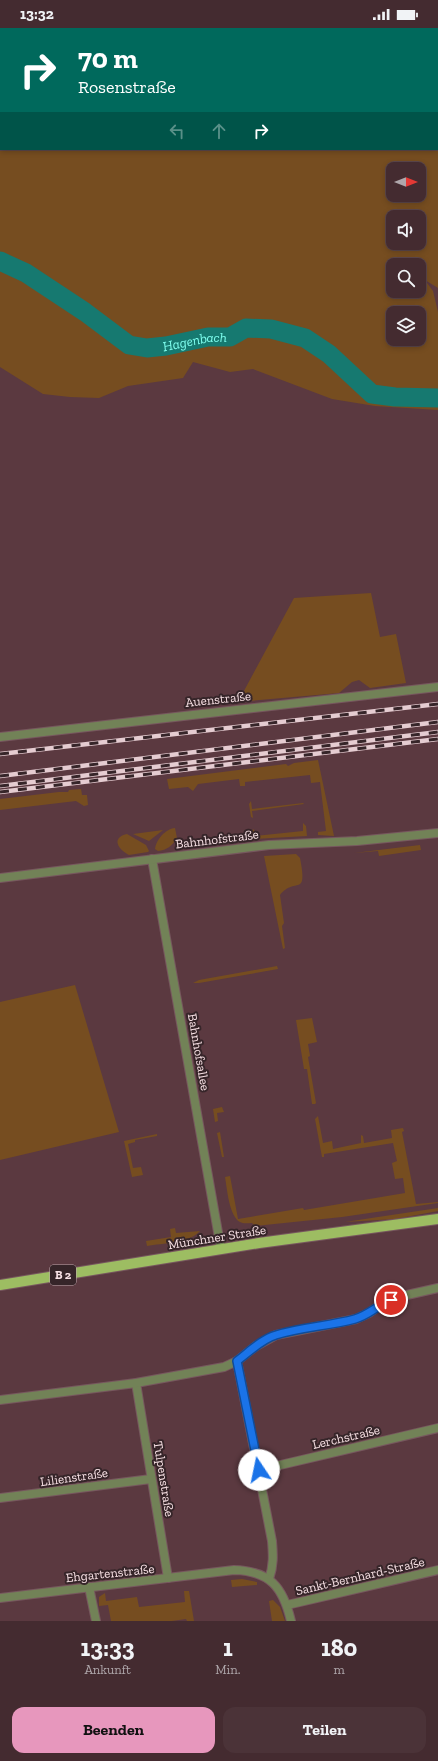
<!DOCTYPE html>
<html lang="de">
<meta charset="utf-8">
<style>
:root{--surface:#442b30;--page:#4b3338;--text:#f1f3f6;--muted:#afa7ab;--line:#5c474c;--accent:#e797bd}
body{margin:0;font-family:"Zilla Slab",serif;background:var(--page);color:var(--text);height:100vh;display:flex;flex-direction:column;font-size:15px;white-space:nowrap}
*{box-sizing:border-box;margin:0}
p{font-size:13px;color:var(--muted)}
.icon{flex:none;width:22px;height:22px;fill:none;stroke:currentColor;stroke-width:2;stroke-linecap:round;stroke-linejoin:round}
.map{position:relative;height:1593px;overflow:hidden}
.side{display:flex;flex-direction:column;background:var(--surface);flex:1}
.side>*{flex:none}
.hud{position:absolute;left:0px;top:0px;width:438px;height:122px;box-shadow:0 2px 6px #0003,0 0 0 1px var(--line);background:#00695c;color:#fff;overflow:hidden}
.needle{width:26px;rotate:90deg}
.buttons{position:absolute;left:386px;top:134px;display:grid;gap:8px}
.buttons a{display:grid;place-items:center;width:40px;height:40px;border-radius:8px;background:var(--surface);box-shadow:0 2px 6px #0003,0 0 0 1px var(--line);font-size:20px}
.pin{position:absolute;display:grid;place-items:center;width:34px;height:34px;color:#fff;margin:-17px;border:2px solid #fff;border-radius:50%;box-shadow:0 1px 4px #0007}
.me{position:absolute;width:44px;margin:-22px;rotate:349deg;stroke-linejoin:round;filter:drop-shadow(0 0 3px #0008)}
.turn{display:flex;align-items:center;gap:14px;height:84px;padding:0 12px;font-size:18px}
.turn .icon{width:52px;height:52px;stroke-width:2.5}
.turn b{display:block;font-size:28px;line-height:34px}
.lanes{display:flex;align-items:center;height:38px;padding:0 12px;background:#0003;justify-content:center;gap:20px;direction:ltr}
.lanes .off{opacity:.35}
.eta{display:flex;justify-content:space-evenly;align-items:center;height:68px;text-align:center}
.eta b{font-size:24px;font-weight:800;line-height:28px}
.cta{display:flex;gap:8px;margin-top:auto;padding:8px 12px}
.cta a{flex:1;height:46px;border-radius:12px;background:var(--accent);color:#111;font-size:16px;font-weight:800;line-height:46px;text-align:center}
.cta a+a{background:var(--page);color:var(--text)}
.status{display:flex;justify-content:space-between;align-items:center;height:28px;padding:0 20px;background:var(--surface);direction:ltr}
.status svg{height:11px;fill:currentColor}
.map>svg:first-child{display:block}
.green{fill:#764d20;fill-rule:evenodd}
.water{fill:#167970}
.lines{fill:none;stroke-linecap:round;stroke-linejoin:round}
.river{stroke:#167970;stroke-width:19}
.minor-casing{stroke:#77575e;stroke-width:10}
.primary-casing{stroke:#77575e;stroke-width:12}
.minor{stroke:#728257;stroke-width:8}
.primary{stroke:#9dbd62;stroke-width:10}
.rail-casing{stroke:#e5ccd1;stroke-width:4.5}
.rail{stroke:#362529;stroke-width:3;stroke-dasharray:9;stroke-linecap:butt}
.route-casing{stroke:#114b97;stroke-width:10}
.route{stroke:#1a73e8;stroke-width:7}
.labels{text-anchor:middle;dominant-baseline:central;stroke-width:4;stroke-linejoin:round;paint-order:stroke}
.shield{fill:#362529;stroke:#bea9ad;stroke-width:1}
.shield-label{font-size:12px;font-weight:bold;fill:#f9e2e6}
.street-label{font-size:13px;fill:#f9e2e6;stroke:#362529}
.water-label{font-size:14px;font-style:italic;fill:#7efdee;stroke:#362529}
</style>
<div class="status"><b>13:32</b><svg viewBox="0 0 49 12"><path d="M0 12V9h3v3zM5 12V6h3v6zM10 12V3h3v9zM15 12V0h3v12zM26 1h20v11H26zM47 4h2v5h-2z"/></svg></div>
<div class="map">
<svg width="438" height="1593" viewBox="0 0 438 1593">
<rect width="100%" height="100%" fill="#5b3940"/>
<g class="green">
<path d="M0,0l134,1h-133v120h436l1,-34v173l-13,-8 8,11 5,21v98l-63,-4 -43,-7 -79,-30 -23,3 -37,-10 -10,16 -55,8 -29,12 -29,-1 -27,-3 -43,-27zM393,141h26v26h-26zM393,189h26v26h-26zM393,237h26v26h-26zM393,285h26v26h-26z"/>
<path d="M371,565l9,44 16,-3 10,49 -36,5 -11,-8 -7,2 -13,11 -101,9 56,-104z"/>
<path d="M318,732l16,76 -16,-1v-3l8,-1 -6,-49 -9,1 -1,-8 -65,7v4h-5l-1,-7 -41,5 -5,7 -5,-4 -19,2 -2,-10 119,-15 2,2 6,-3z"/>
<path d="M81,761l1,6h5l1,10 -4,1 -8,-5 -76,9v-11l59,-7h9l1,-2z"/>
<path d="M251,773l1,8 51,-6 1,1 -52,7 1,7 -2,-1 -2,-13z"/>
<path d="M303,795l3,3 1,10 -55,3v-8l2,-2 1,7 48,-5z"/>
<path d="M175,800l2,10c-5,8 -10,12 -19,13l-3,-2c1,-9 10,-20 20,-21z"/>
<path d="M163,802l-14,11 -16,-7z"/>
<path d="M127,806l19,11 3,6 -1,1 -19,3c-10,-5 -19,-17 -2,-21z"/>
<path d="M420,817l1,5 -42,6 -1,-5 -24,2z"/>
<path d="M296,826l4,4c8,41 -5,18 -20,37l4,28 -2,3 3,22 -2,1 -19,-93z"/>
<path d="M277,938l1,3 -79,14h-6l6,-3z"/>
<path d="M75,957l44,147 -119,28v-158z"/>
<path d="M312,990l5,24 -9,2 2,12 -2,1 8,46 -1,1h-3l-5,-35h-3l-8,-49z"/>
<path d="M222,1079l2,5 -7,1 1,8 -3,1 -2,-13z"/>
<path d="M318,1088l5,27 9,-2 1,8 28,-6v-8l2,1 1,7 28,-5 -1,-8 12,-2 1,3 -2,1 14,72 22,-2v1l-96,14 -87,9 -3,-3c-4,0 -9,1 -12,-1 -11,-6 -13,-34 -15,-45l5,-1 8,43 65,-11 1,2 101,-17 -2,-15 -8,1 -3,-16 5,-2 -4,-18 -69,11v3h-2l-7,-38z"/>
<path d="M220,1104l4,25h-2l-5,-24z"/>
<path d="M157,1106v2l-22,4v2l-7,2 5,24 8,-1 2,8 -11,2 -8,-36z"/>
<path d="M438,1180v3l-43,8 -50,3z"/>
<path d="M175,1200l1,5 24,-2c-12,13 -37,12 -53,15l-1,-5 25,-4 -1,-8z"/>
<path d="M242,1551l15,3v3l-25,2 -1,-7z"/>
<path d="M184,1563h5l5,30h-7l-1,-2 -14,2h-61l-3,-16 -9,1v-9l6,-4 1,8 31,-4 2,10 46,-5z"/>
<path d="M273,1572l7,7 5,14h-13l-3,-20z"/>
</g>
<path class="water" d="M132,0h306v87l-1,-86z"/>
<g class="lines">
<path class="river" id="s1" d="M0,233l26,12 59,39 44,33 18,3 19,-2 42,-9h22l16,-9 25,1 34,9 24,16 43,40 23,3 43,1"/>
<g class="minor-casing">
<g id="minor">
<path d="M0,709l438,-50"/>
<path d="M152,831l69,390"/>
<path d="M0,850l269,-33 88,-4 81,-8"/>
<path d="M136,1355l32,195"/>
<path d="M0,1372l136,-17 88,-16 13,-6"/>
<path d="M259,1442l179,-42"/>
<path d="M0,1470l151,-19"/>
<path d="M269,1551c5,-14 4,-25 3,-38l-35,-180 19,-15 20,-11 80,-16 13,-6 14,-10 15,-6 40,-9"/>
<path d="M89,1559l7,34"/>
<path d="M0,1570l234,-28c36,1 49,17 57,51"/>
<path d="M287,1577l151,-35"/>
</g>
</g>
<g class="primary-casing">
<path id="primary" d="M0,1257l259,-42 179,-24"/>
</g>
<use href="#minor" class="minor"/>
<use href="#primary" class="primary"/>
<g class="rail-casing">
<g id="rail">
<path d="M0,726l438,-50"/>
<path d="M0,748l438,-54"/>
<path d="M0,758l438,-54"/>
<path d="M0,764l438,-53"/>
</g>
</g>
<use href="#rail" class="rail"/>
</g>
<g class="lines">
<g class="route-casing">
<path id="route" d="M259,1442l-22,-109c12,-9 25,-22 39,-26 26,-8 53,-9 79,-16 14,-4 23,-14 36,-19"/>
</g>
<use href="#route" class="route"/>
</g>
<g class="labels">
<rect class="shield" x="50" y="1237" width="26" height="20" rx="3"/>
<g class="shield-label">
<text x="63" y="1247">B 2</text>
</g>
<g class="street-label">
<text transform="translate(218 671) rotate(-6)">Auenstraße</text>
<text transform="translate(217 811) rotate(-7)">Bahnhofstraße</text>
<text transform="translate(199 1024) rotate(80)">Bahnhofsallee</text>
<text transform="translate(217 1209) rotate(-9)">Münchner Straße</text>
<text transform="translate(346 1409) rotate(-13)">Lerchstraße</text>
<text transform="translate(74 1449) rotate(-8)">Lilienstraße</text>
<text transform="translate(164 1451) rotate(81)">Tulpenstraße</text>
<text transform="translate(110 1545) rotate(-6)">Ehgartenstraße</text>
<text transform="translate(360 1548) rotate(-13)">Sankt-Bernhard-Straße</text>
</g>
<g class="water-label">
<text stroke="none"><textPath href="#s1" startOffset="221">Hagenbach</textPath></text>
</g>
</g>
</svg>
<div class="buttons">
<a><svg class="needle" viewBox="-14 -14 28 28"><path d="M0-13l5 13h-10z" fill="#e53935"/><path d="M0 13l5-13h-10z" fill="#afa7ab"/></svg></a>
<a><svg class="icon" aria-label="sound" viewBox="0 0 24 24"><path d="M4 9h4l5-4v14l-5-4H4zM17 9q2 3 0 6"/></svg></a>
<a><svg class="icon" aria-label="search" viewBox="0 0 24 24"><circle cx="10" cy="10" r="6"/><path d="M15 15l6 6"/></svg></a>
<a><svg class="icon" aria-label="layers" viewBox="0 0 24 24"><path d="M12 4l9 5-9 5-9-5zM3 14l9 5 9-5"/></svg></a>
</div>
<div class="pin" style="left:391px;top:1272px;background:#d93025"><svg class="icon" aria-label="arrive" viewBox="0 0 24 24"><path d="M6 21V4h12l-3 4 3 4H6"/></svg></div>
<svg class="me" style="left:259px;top:1442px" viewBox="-20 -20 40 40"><circle r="19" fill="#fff"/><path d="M0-13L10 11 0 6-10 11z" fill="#1a73e8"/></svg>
<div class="hud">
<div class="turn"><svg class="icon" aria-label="right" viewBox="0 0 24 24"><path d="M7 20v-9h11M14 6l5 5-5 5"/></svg><div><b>70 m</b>Rosenstraße</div></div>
<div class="lanes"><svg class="icon off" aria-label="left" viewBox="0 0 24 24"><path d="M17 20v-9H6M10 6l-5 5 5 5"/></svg><svg class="icon off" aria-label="ahead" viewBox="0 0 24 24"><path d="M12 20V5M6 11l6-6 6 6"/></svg><svg class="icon" aria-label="right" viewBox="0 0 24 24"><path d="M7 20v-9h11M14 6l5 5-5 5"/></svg></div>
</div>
</div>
<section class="side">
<div class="eta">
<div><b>13:33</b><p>Ankunft</p></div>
<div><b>1</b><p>Min.</p></div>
<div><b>180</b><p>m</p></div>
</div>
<div class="cta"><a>Beenden</a><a>Teilen</a></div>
</section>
